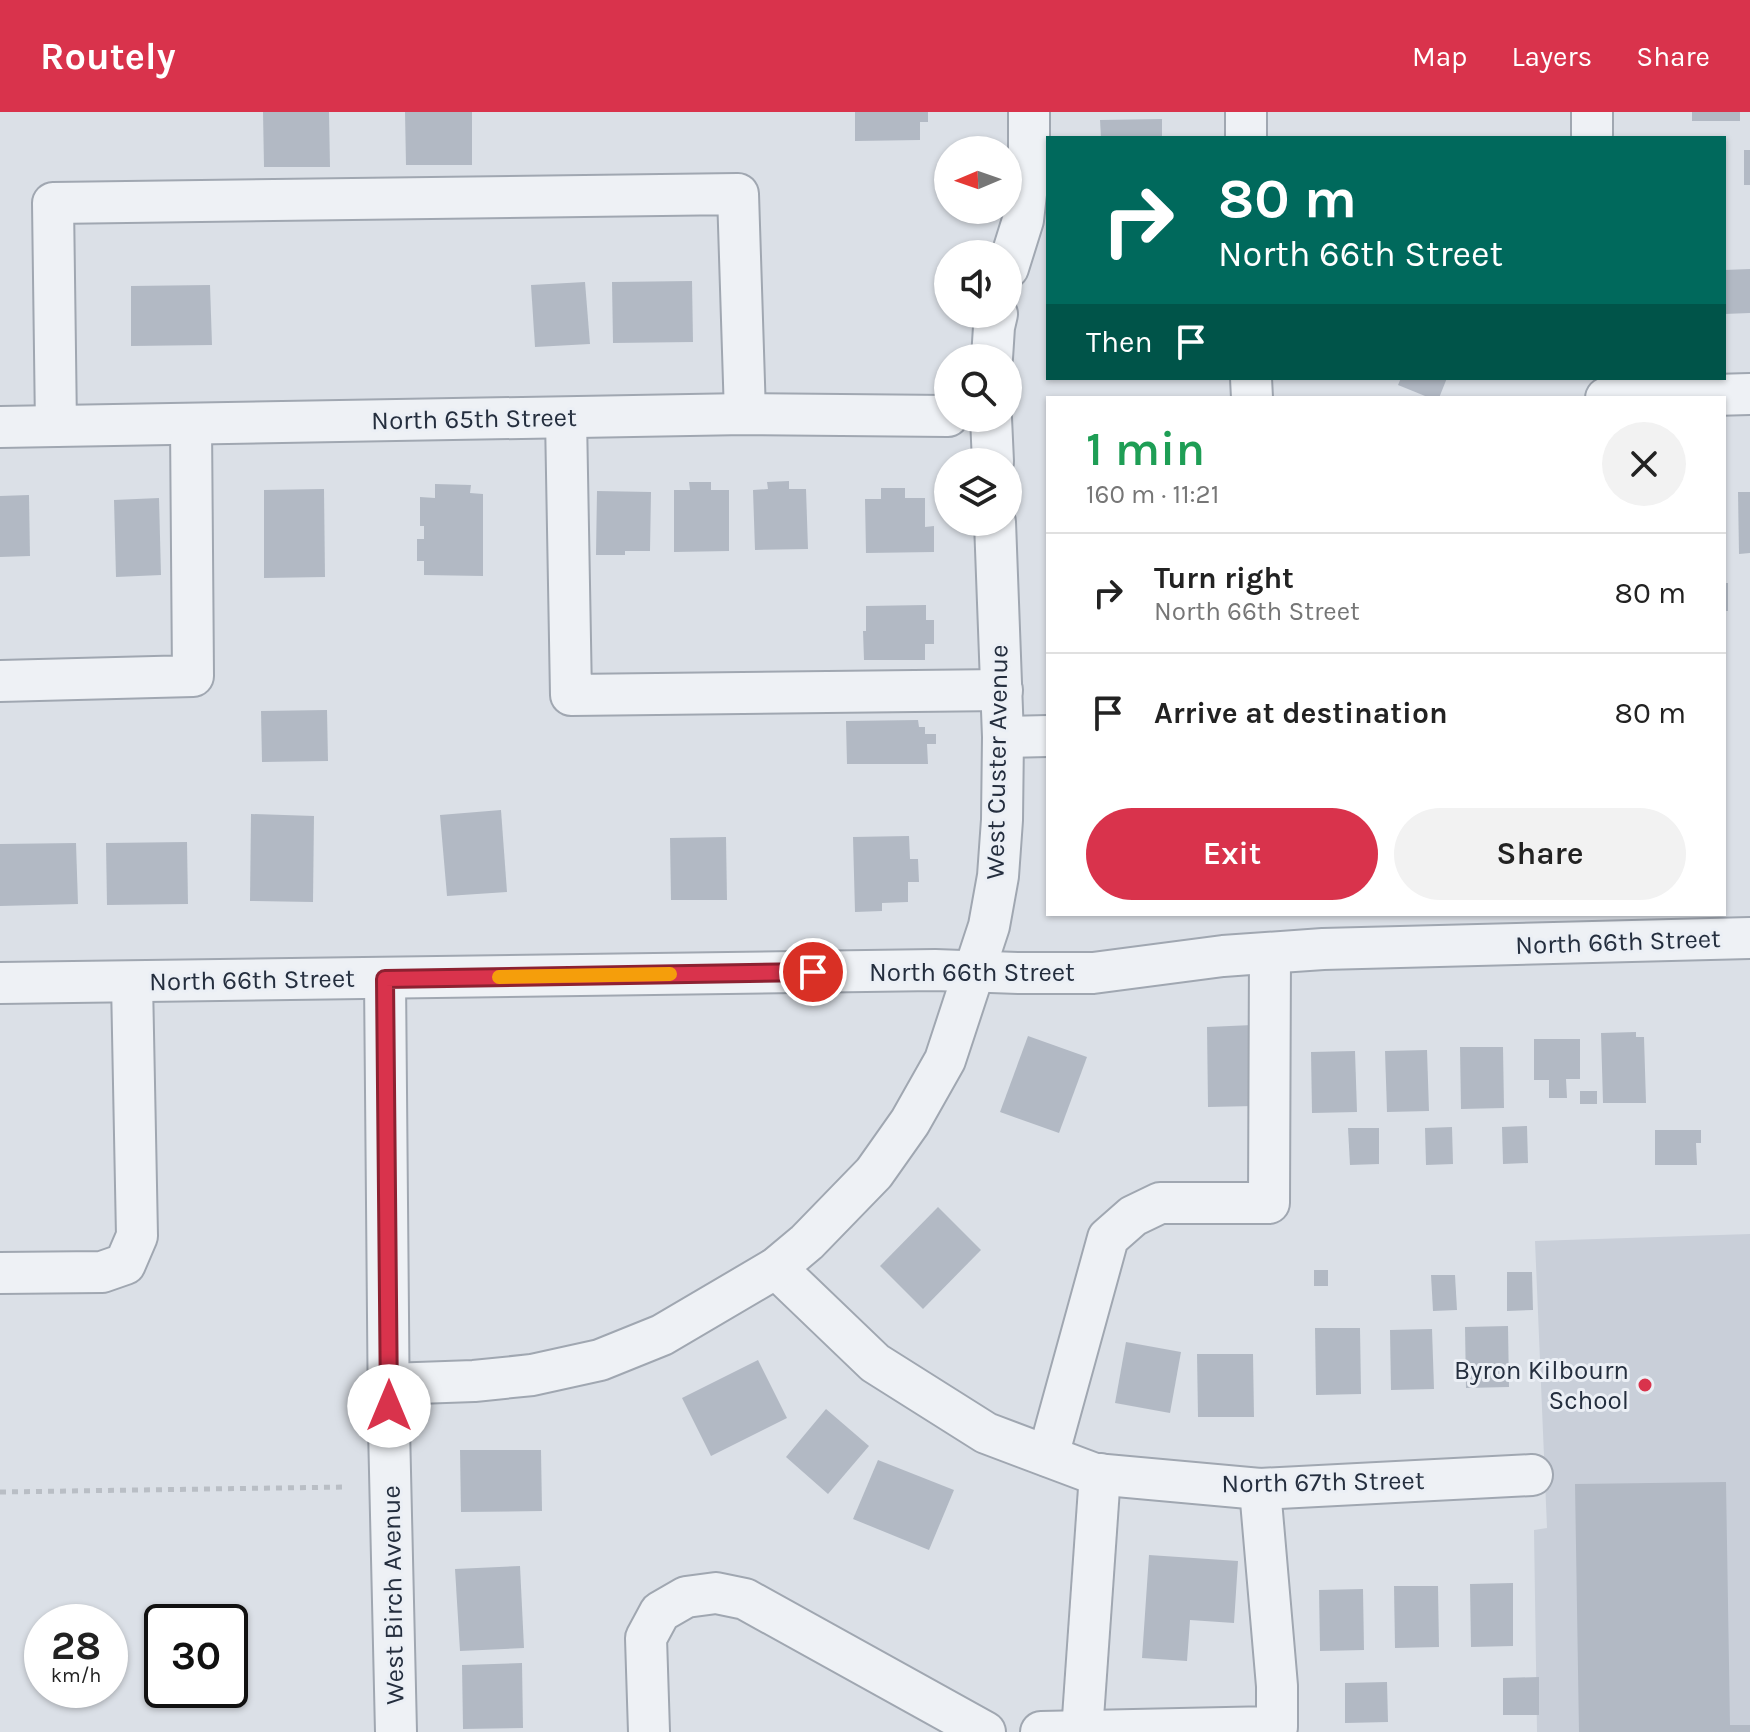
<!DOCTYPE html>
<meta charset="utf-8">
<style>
:root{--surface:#fff;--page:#f2f2f2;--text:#222;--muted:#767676;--line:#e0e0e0;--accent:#d9334c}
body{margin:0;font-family:Karla,sans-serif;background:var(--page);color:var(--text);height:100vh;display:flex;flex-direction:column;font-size:30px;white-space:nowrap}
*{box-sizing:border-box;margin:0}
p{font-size:26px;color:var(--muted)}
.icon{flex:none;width:44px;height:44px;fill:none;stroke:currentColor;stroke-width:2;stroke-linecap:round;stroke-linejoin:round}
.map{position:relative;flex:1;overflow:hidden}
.details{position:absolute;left:1046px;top:284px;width:680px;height:520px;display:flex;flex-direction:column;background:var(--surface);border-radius:0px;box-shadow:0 2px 6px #0004}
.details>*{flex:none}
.banner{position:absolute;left:1046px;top:24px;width:680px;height:244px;border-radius:0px;box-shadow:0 2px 6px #0004;background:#00695c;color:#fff;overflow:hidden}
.needle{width:52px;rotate:268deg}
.buttons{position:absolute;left:934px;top:24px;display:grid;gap:16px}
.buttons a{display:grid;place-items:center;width:88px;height:88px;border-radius:50%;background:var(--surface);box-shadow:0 2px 6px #0004;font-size:40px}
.speed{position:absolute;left:24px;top:1492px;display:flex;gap:16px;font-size:40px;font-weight:700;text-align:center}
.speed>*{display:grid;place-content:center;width:104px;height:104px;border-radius:50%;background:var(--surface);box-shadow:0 2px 6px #0004;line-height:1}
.speed small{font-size:20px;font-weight:400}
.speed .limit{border:4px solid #111;border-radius:12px;background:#fff;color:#111}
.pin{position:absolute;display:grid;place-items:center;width:68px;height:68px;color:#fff;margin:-34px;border:4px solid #fff;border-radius:50%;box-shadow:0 2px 8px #0007}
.me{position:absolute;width:88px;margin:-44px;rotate:0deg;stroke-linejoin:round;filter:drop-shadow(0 0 6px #0008)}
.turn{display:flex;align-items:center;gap:28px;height:168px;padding:0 40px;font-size:36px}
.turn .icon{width:104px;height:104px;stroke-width:2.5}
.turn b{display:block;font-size:56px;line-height:68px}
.then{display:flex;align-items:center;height:76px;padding:0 40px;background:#0003;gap:16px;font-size:30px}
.round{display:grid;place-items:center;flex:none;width:84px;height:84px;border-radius:42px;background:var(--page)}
.summary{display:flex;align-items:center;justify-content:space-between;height:136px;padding:0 40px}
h1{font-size:48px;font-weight:600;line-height:60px;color:#1e9e55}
.primary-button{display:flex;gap:16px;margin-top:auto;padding:16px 40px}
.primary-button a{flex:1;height:92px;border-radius:48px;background:var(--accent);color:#fff;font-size:32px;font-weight:600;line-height:92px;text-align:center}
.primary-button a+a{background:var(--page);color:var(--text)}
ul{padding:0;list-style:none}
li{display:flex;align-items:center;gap:24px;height:120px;padding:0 40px;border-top:2px solid var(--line)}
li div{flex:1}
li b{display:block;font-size:30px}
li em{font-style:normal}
header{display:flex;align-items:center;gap:48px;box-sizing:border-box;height:112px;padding:0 40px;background:var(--accent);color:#fff}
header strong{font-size:38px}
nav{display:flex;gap:44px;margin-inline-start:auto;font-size:28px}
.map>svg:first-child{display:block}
.built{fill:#c9cfd9}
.building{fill:#b2b9c4}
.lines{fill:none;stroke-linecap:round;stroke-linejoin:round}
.minor-casing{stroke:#a0a7b1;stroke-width:44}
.path{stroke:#b9bec5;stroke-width:5;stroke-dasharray:6 6;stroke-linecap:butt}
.minor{stroke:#eef1f5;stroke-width:40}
.route-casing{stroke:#8d2131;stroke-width:20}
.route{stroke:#d9334c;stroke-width:14}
.slow{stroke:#f59e0b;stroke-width:14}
.poi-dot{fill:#d9334c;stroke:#ebeff5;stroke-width:3}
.labels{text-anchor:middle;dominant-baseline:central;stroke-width:6;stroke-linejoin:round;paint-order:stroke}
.street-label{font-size:26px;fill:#242e3e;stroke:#ebeff5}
.poi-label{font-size:26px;fill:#242e3e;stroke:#ebeff5;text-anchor:end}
</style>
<header>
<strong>Routely</strong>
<nav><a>Map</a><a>Layers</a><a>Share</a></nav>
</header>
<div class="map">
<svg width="1750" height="1620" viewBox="0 0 1750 1620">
<rect width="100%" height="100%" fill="#dbe0e7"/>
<path class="built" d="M1750,1122v498h-213l-3,-202 13,-2 -12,-287z"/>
<g class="building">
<path d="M263,0h66l1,55h-66z"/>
<path d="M405,0h67v53h-66z"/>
<path d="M855,0h73v10h-8v18l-65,1z"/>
<rect x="1692" y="0" width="48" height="9"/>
<path d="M1162,7v19h-61l-1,-18z"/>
<rect x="1744" y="38" width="6" height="35"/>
<path d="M1750,157v44l-26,1v-44z"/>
<path d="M692,169l1,61 -80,1 -1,-61z"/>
<path d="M585,170l5,62 -55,3 -4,-62z"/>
<path d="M210,173l2,60 -81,1v-60z"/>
<path d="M1401,266h46l-8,20h-9l-32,-13z"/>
<path d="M789,369v8h17l2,60 -53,1 -2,-60 15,-1 -1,-7z"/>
<path d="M689,370h22v8h18v61l-55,1v-62h16z"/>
<path d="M435,372l36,1 -1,8 13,1v82l-59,-1v-14h-7v-22h7v-13h-4v-29l15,1z"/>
<path d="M881,376h24v10h20v29l9,-1v26l-68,1 -1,-54h16z"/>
<path d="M324,377l1,88 -61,1v-88z"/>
<path d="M597,379l54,1 -1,59h-25v4h-29z"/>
<path d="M1738,380h12v61l-11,1z"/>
<path d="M29,383l1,61 -30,1v-61z"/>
<path d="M159,386l2,77 -45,2 -2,-77z"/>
<rect x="1724" y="471" width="4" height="28"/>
<path d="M926,493v15h8v24h-9v16h-61l-1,-29h3v-25z"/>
<path d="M327,598l1,51 -66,1 -1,-51z"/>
<path d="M918,608l1,7h6v7h11v10h-9l1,20h-81l-1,-43z"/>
<path d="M501,698l6,82 -60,4 -7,-81z"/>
<path d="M251,702l63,2 -1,86 -63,-1z"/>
<path d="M909,724l1,23h8l1,23h-11v20l-26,1v8l-27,1 -2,-75z"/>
<path d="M726,725l1,63h-56l-1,-62z"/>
<path d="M187,730l1,62 -81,1 -1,-62z"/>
<path d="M76,731l2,61 -78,2v-62z"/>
<path d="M1253,913l1,81 -46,1 -1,-80z"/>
<path d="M1636,920v5h8l2,66h-43l-2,-70z"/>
<path d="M1028,924l59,21 -28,76 -59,-21z"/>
<path d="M1534,927h46v40h-14l1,19h-18v-18h-15z"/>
<path d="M1460,935h43l1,61 -43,1z"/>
<path d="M1427,938l2,61 -42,1 -2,-61z"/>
<path d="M1355,939l2,61 -45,1 -1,-61z"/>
<rect x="1580" y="979" width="17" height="13"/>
<path d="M1527,1014l1,37 -25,1 -1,-37z"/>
<path d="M1452,1015l1,37 -27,1 -1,-37z"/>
<path d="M1348,1016h31v36l-29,1z"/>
<path d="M1655,1018h46v13h-5l1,22h-42z"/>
<path d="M938,1095l43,43 -58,59 -43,-43z"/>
<rect x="1314" y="1158" width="14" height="16"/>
<path d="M1507,1160h25l1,38 -26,1z"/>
<path d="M1431,1163h24l2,35 -24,1z"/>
<path d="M1508,1214l1,61 -43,1 -1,-61z"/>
<path d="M1315,1216h45l1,66 -45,1z"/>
<path d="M1432,1217l2,60 -43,1 -1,-60z"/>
<path d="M1126,1230l55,10 -11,61 -55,-10z"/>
<path d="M1197,1242h56l1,63h-56z"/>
<path d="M758,1248l29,58 -76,38 -29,-58z"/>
<path d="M826,1297l43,37 -41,48 -42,-37z"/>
<path d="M460,1338h81l1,61 -81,1z"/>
<path d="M878,1348l76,30 -25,60 -76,-31z"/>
<path d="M1726,1370l4,243h20v7h-171l-4,-248z"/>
<path d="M1149,1443l89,6 -4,62 -44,-3 -3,41 -45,-3z"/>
<path d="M520,1454l4,82 -64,3 -5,-82z"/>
<path d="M1513,1471v63l-42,1 -1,-63z"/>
<path d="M1394,1474h44l1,61 -44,1z"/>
<path d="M1363,1477l1,61 -44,1 -1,-61z"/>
<path d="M522,1551l1,65 -60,1 -1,-64z"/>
<path d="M1539,1565v38h-36v-37z"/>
<path d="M1387,1570l1,40 -43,1v-40z"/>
</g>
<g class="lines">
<g class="minor-casing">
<g id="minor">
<path d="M1246,0v26"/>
<path d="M1592,0v23"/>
<path d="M1008,156l15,-48 6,-52v-56"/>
<path d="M992,246l2,-31 3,-13"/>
<path d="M1251,266l1,20"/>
<path d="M1606,286l144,-4"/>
<path d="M566,306l5,277 431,-5"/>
<path d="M991,306l2,44"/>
<path d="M56,314l-3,-223 685,-9 7,220"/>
<path d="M0,315l745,-13 203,2"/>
<path d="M0,569l193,-5 -2,-252"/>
<path d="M1003,625l45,-1"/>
<path d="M385,867l4,449 7,304"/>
<path d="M0,871l935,-13 84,3h74l130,-17 100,-7 427,-11"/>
<path d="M776,1156l99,95 111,70 109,41 165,15 272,-14"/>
<path d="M0,1161l102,-1 23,-8 12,-28 -5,-254"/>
<path d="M389,1272l85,-3 58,-6 68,-15 62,-25 114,-67 31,-26 67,-69 36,-51 35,-62 44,-134 9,-50 4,-56 1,-83 -8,-215"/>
<path d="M1048,1344l60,-218 25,-22 27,-13h109l1,-250"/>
<path d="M649,1620l-3,-94 14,-26 26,-15 30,-4 29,6 240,133"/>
<path d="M1041,1620l236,-5v-41l-17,-197"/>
<path d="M1082,1620l18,-258"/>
</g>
</g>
<path class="path" d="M0,1380l345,-5"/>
<use href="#minor" class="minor"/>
</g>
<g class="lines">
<g class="route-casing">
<path id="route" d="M389,1294l-4,-427 428,-7"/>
</g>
<use href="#route" class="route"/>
<path class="slow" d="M499,865l171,-3"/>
</g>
<circle class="poi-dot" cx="1645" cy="1273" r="8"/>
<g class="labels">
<g class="street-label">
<text transform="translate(474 307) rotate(-1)">North 65th Street</text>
<text transform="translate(997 650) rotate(-89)">West Custer Avenue</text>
<text transform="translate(1618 830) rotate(-2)">North 66th Street</text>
<text x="972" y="860">North 66th Street</text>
<text transform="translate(252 868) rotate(-1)">North 66th Street</text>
<text transform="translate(1323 1370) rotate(-1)">North 67th Street</text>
<text transform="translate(393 1483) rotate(-91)">West Birch Avenue</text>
</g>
<g class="poi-label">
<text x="1629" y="1258">Byron Kilbourn<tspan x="1629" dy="30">School</tspan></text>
</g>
</g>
</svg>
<div class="buttons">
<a><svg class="needle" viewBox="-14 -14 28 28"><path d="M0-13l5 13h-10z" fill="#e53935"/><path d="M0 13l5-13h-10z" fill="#767676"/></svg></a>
<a><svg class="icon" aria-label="sound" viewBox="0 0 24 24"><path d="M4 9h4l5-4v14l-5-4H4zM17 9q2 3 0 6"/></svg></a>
<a><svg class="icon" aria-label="search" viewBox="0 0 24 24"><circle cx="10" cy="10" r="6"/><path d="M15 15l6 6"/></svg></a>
<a><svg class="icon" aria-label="layers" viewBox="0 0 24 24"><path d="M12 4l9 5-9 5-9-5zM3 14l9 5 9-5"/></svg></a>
</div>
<div class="speed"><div>28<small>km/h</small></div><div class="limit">30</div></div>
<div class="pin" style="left:813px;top:860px;background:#d93025"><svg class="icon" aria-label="arrive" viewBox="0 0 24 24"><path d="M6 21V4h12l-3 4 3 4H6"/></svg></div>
<svg class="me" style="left:389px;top:1294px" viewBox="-20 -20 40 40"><circle r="19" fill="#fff"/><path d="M0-13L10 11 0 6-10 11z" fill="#d9334c"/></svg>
<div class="banner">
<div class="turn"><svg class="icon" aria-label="right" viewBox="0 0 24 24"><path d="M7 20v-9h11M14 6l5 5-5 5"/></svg><div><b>80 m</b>North 66th Street</div></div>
<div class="then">Then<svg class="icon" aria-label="arrive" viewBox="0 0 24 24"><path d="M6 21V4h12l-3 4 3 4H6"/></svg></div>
</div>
<section class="details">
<div class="summary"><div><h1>1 min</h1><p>160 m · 11:21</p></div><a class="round"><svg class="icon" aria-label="close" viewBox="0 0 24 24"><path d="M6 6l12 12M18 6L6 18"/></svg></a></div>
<ul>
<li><svg class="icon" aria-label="right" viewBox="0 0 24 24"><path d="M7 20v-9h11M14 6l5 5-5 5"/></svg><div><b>Turn right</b><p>North 66th Street</p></div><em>80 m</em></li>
<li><svg class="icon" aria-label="arrive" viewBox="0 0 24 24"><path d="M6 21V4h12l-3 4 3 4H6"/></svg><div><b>Arrive at destination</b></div><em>80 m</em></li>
</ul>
<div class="primary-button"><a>Exit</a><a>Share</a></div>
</section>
</div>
